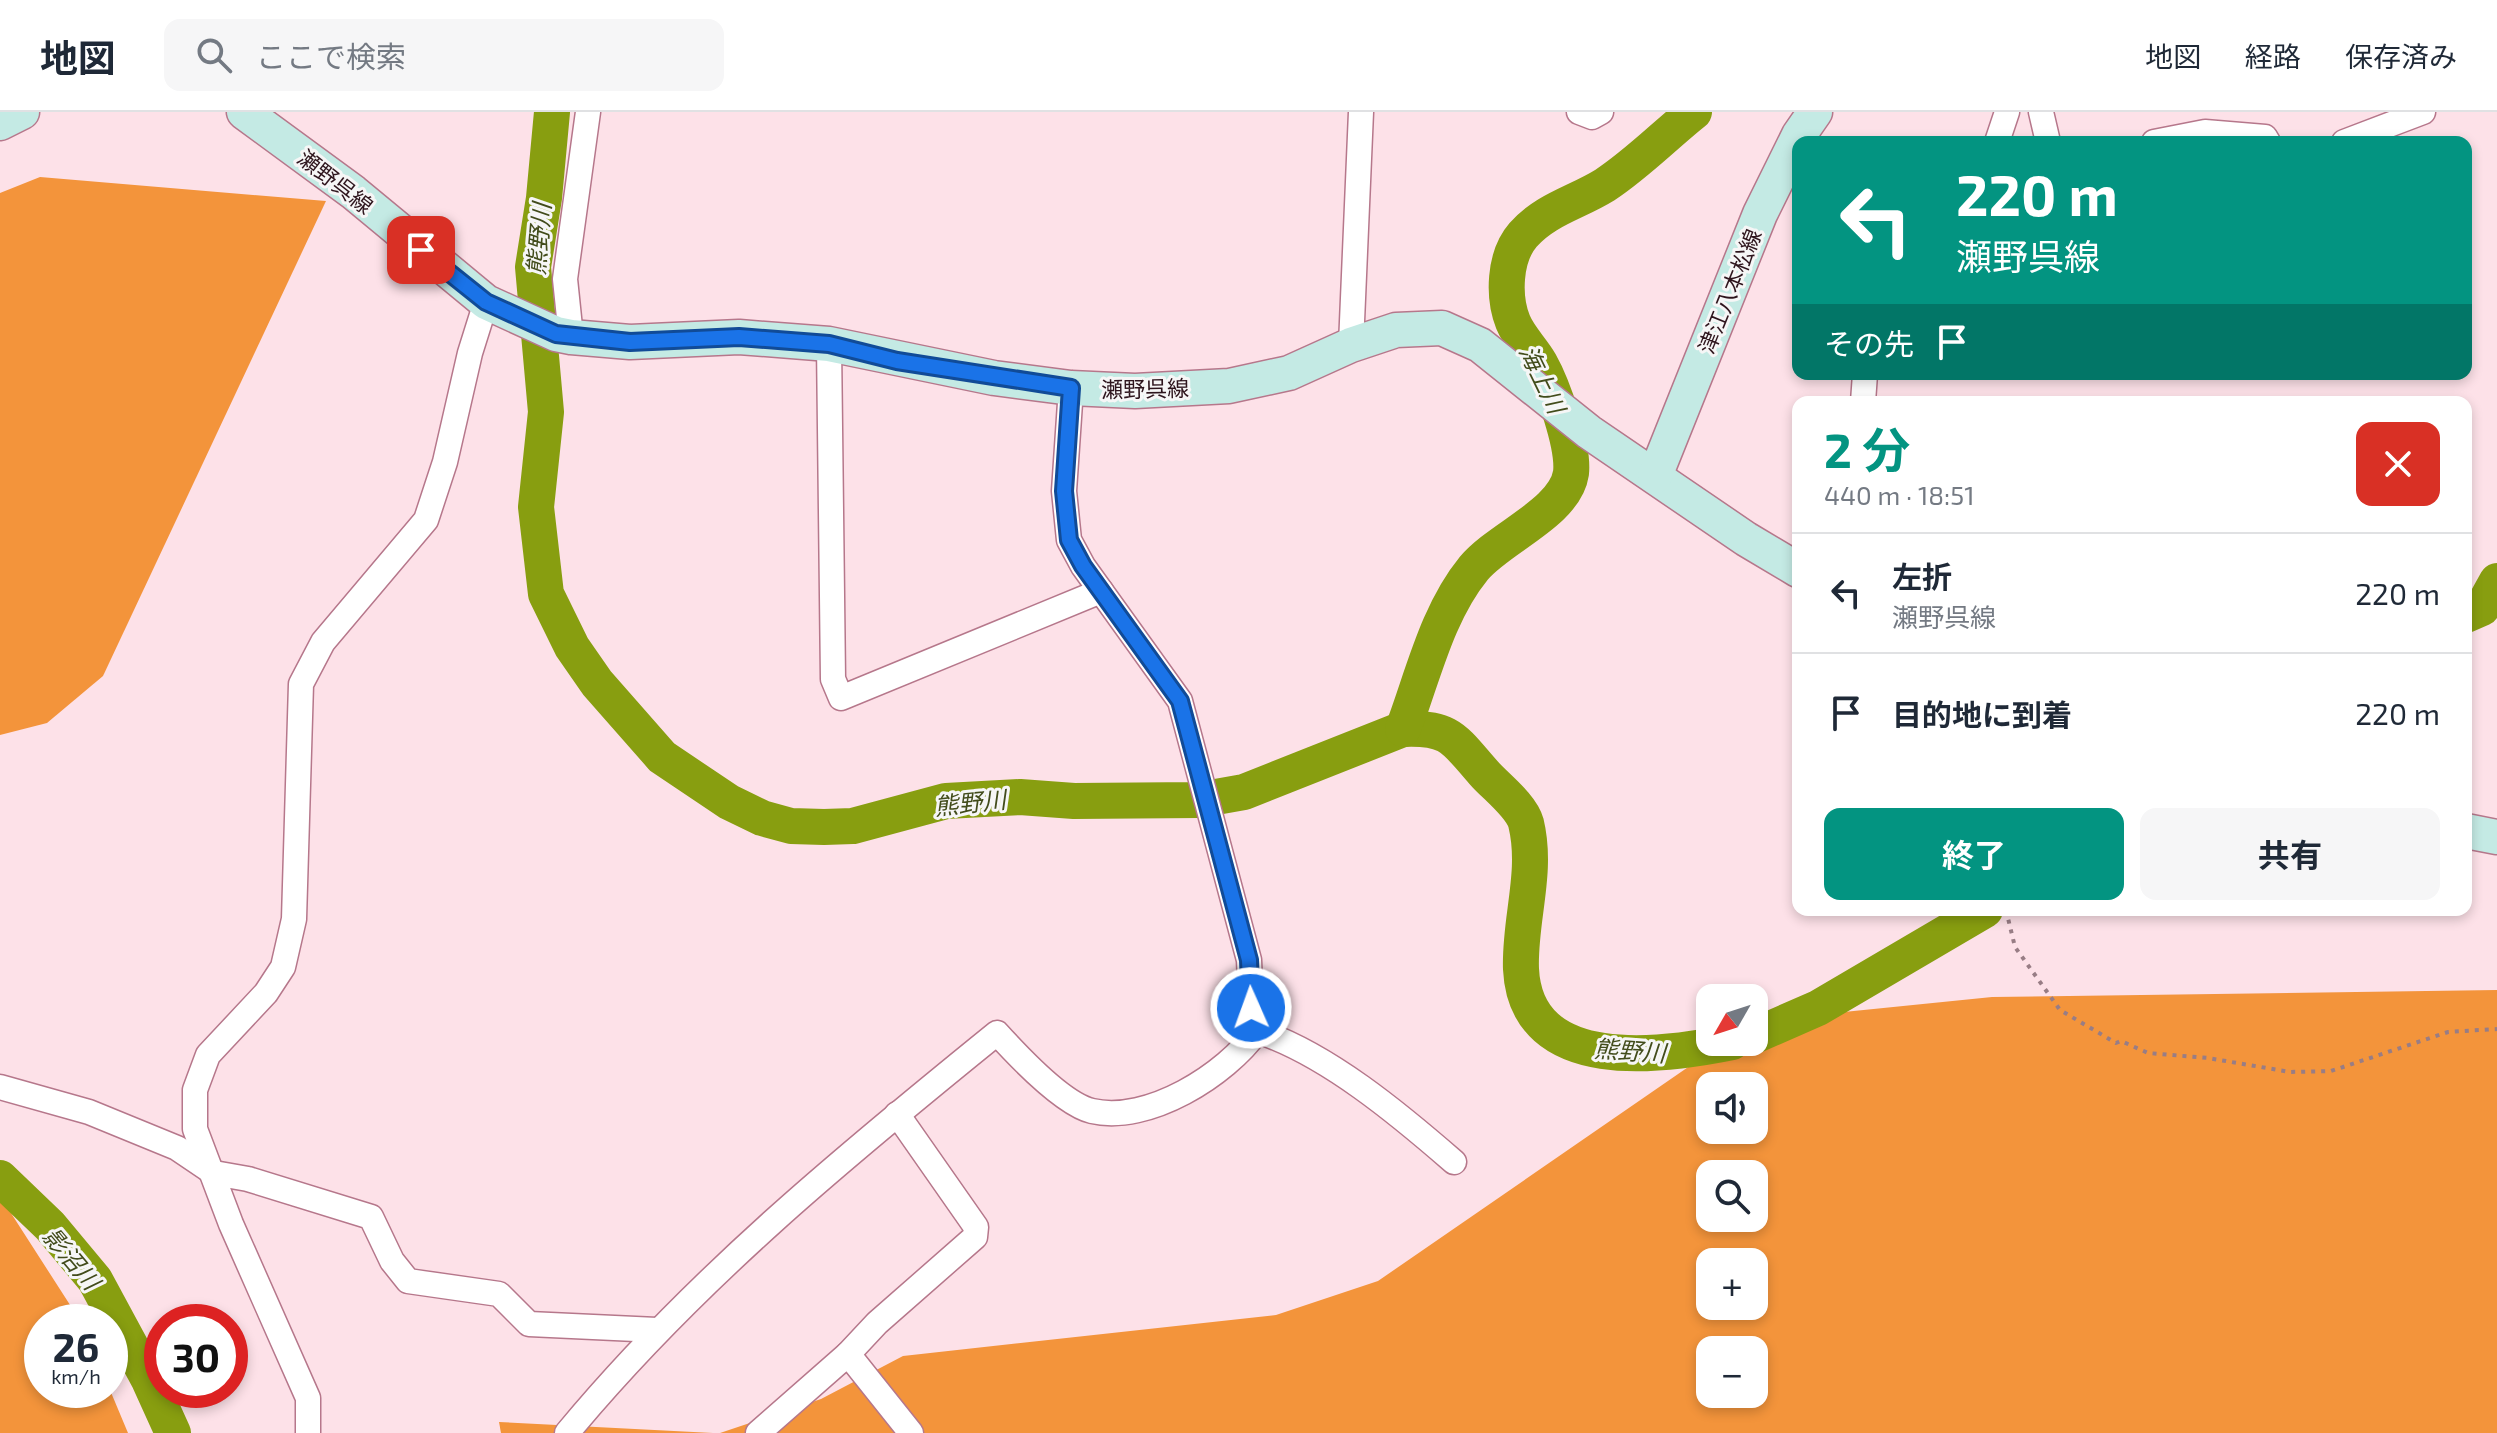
<!DOCTYPE html>
<html lang="ja">
<meta charset="utf-8">
<style>
:root{--surface:#fff;--page:#f6f6f7;--text:#1f2937;--muted:#747a83;--line:#e0e1e3;--accent:#039481}
body{margin:0;font-family:"Exo 2","Noto Sans JP",sans-serif;background:var(--page);color:var(--text);height:100vh;display:flex;flex-direction:column;font-size:30px;white-space:nowrap}
*{box-sizing:border-box;margin:0}
p{font-size:26px;color:var(--muted)}
.icon{flex:none;width:44px;height:44px;fill:none;stroke:currentColor;stroke-width:2;stroke-linecap:round;stroke-linejoin:round}
.map{position:relative;flex:1;overflow:hidden}
.panel{position:absolute;left:1792px;top:284px;width:680px;height:520px;display:flex;flex-direction:column;background:var(--surface);border-radius:16px;box-shadow:0 4px 12px #0003}
.panel>*{flex:none}
.guide{position:absolute;left:1792px;top:24px;width:680px;height:244px;border-radius:16px;box-shadow:0 4px 12px #0003;background:#039481;color:#fff;overflow:hidden}
.needle{width:52px;rotate:231deg}
.fabs{position:absolute;left:1696px;top:872px;display:grid;gap:16px}
.fabs a{display:grid;place-items:center;width:72px;height:72px;border-radius:16px;background:var(--surface);box-shadow:0 4px 12px #0003;font-size:40px}
.speed{position:absolute;left:24px;top:1192px;display:flex;gap:16px;font-size:40px;font-weight:700;text-align:center}
.speed>*{display:grid;place-content:center;width:104px;height:104px;border-radius:50%;background:var(--surface);box-shadow:0 4px 12px #0003;line-height:1}
.speed small{font-size:20px;font-weight:400}
.speed .limit{border:12px solid #d22;background:#fff;color:#111}
.pin{position:absolute;display:grid;place-items:center;width:68px;height:68px;color:#fff;margin:-34px;border-radius:16px;box-shadow:0 4px 12px #0006}
.me{position:absolute;width:88px;margin:-44px;rotate:358deg;stroke-linejoin:round;filter:drop-shadow(0 0 6px #0008)}
.turn{display:flex;align-items:center;gap:28px;height:168px;padding:0 32px;font-size:36px}
.turn .icon{width:104px;height:104px;stroke-width:2.5}
.turn b{display:block;font-size:56px;line-height:68px}
.then{display:flex;align-items:center;height:76px;padding:0 32px;background:#0003;gap:16px;font-size:30px}
.round{display:grid;place-items:center;flex:none;width:84px;height:84px;border-radius:16px;background:var(--page)}
.overview{display:flex;align-items:center;justify-content:space-between;height:136px;padding:0 32px}
h1{font-size:48px;font-weight:700;line-height:60px;color:var(--accent)}
.action{display:flex;gap:16px;margin-top:auto;padding:16px 32px}
.action a{flex:1;height:92px;border-radius:16px;background:var(--accent);color:#fff;font-size:32px;font-weight:700;line-height:92px;text-align:center}
.action a+a{background:var(--page);color:var(--text)}
ul{padding:0;list-style:none}
li{display:flex;align-items:center;gap:24px;height:120px;padding:0 32px;border-top:2px solid var(--line)}
li div{flex:1}
li b{display:block;font-size:30px}
li em{font-style:normal}
header{display:flex;align-items:center;gap:48px;box-sizing:border-box;height:112px;padding:0 40px;background:var(--surface);border-bottom:2px solid var(--line)}
header strong{font-size:38px}
nav{display:flex;gap:44px;margin-inline-start:auto;font-size:28px}
.search{width:560px;height:72px;background:var(--page);display:flex;align-items:center;gap:20px;box-sizing:border-box;padding:0 28px;border-radius:16px;color:var(--muted);font-size:30px}
.map>svg:first-child{display:block}
.forest{fill:#f3943b;fill-rule:evenodd}
.lines{fill:none;stroke-linecap:round;stroke-linejoin:round}
.river{stroke:#889e10;stroke-width:36}
.street-casing{stroke:#b6778b;stroke-width:27}
.secondary-casing{stroke:#b6778b;stroke-width:37}
.path{stroke:#987d85;stroke-width:4;stroke-dasharray:4 6;stroke-linecap:butt}
.street{stroke:#fff;stroke-width:24}
.secondary{stroke:#c4eae4;stroke-width:34}
.route-casing{stroke:#114b97;stroke-width:20}
.route{stroke:#1a73e8;stroke-width:14}
.labels{text-anchor:middle;dominant-baseline:central;stroke-width:6;stroke-linejoin:round;paint-order:stroke}
.street-label{font-size:22px;fill:#2e151d;stroke:#f6f6f6}
.water-label{font-size:24px;font-style:italic;fill:#424c1b;stroke:#f6f6f6}
</style>
<header>
<strong>地図</strong>
<div class="search"><svg class="icon" aria-label="search" viewBox="0 0 24 24"><circle cx="10" cy="10" r="6"/><path d="M15 15l6 6"/></svg>ここで検索</div>
<nav><a>地図</a><a>経路</a><a>保存済み</a></nav>
</header>
<div class="map">
<svg width="2497" height="1321" viewBox="0 0 2497 1321">
<rect width="100%" height="100%" fill="#fde1e8"/>
<g class="forest">
<path d="M40,65l286,24 -223,475 -56,47 -47,12v-542z"/>
<path d="M2497,878v443h-1777l101,-34 82,-43 373,-41 102,-34 332,-229 44,-10v-4l80,-25 158,-16zM1710,974h44v44h-44zM1710,1062h44v44h-44zM1710,1150h44v44h-44zM1710,1238h44v44h-44z"/>
<path d="M0,1084l81,126h-39v68h68l18,43h-128z"/>
<path d="M499,1310l214,11h-212z"/>
</g>
<g class="lines">
<g class="river">
<path d="M552,0l-8,86 -11,69 13,145 -10,95 10,87 26,53 25,36 65,74 67,45 33,16 29,8 33,1 29,-1 93,-25 74,-4 54,4 125,-1 45,-8 159,-63c47,-2 51,10 80,43 12,14 38,33 43,51 12,50 -7,97 -5,146 5,107 142,87 211,73"/>
<path d="M2466,503l16,-7 15,-27"/>
<path d="M1403,617c20,-53 34,-116 71,-161 26,-31 91,-55 97,-95 3,-27 -18,-87 -31,-110 -8,-14 -21,-26 -27,-41 -10,-25 -9,-65 10,-87 23,-26 53,-32 82,-50 32,-21 59,-49 89,-73"/>
<path d="M1754,924l64,-28 167,-98"/>
<path d="M0,1066l50,48 45,54 54,100 24,53"/>
</g>
<g class="street-casing">
<g id="street">
<path d="M1579,0l13,5 9,-5"/>
<path d="M2041,0l7,30"/>
<path d="M1997,30l10,-30"/>
<path d="M2154,30l51,-10 60,5 3,5"/>
<path d="M2344,30l79,-30"/>
<path d="M571,225l-6,-58 23,-167"/>
<path d="M829,232l4,335 8,19 260,-107"/>
<path d="M1351,233l10,-233"/>
<path d="M1071,276l-7,103 5,49 14,26 97,135 69,259 2,48 6,23"/>
<path d="M1863,290l2,-28"/>
<path d="M1257,919c69,22 143,84 197,131"/>
<path d="M0,975l89,25 88,36 37,25 34,6 123,38 21,44 16,20 91,13 30,30 128,6"/>
<path d="M848,1242l29,-31 98,-86 1,-10 -79,-113"/>
<path d="M308,1321v-35l-77,-174 -36,-95v-39l13,-35 58,-62 17,-26 11,-48 7,-235 22,-42 103,-122 19,-58 25,-109 16,-51"/>
<path d="M567,1321c126,-152 278,-277 430,-400 20,22 66,71 95,78 56,13 134,-36 165,-80"/>
<path d="M758,1321l90,-79 63,79"/>
</g>
</g>
<g class="secondary-casing">
<g id="secondary">
<path d="M244,0l109,80 133,110 70,32 15,3 59,5 109,-5 90,7 165,34 77,10 64,3 94,-5 60,-13 62,-28 45,-15 46,-2 38,17 109,87 157,107 52,31"/>
<path d="M0,11l22,-11"/>
<path d="M1655,364l105,-262 39,-79 16,-23"/>
<path d="M2466,719l31,6"/>
</g>
</g>
<path class="path" d="M2006,798l9,37 45,63 56,33 5,-2 27,12 60,5 82,14 41,-1 117,-39 49,-3"/>
<use href="#street" class="street"/>
<use href="#secondary" class="secondary"/>
</g>
<g class="lines">
<g class="route-casing">
<path id="route" d="M421,138l65,52 70,32 74,8 109,-5 90,7 68,17 174,27 -7,103 5,49 14,26 97,135 69,259 2,48"/>
</g>
<use href="#route" class="route"/>
</g>
<g class="labels">
<g class="street-label">
<text transform="translate(336 69) rotate(38)">瀬野呉線</text>
<text transform="translate(1729 179) rotate(-68)">津江八本松線</text>
<text transform="translate(1145 276) rotate(-1)">瀬野呉線</text>
</g>
<g class="water-label">
<text transform="translate(538 127) rotate(-85)">熊野川</text>
<text transform="translate(1543 267) rotate(64)">海上川</text>
<text transform="translate(970 690) rotate(-6)">熊野川</text>
<text transform="translate(1630 938) rotate(4)">熊野川</text>
<text transform="translate(72 1146) rotate(50)">影沼川</text>
</g>
</g>
</svg>
<div class="fabs">
<a><svg class="needle" viewBox="-14 -14 28 28"><path d="M0-13l5 13h-10z" fill="#e53935"/><path d="M0 13l5-13h-10z" fill="#747a83"/></svg></a>
<a><svg class="icon" aria-label="sound" viewBox="0 0 24 24"><path d="M4 9h4l5-4v14l-5-4H4zM17 9q2 3 0 6"/></svg></a>
<a><svg class="icon" aria-label="search" viewBox="0 0 24 24"><circle cx="10" cy="10" r="6"/><path d="M15 15l6 6"/></svg></a>
<a>+</a>
<a>−</a>
</div>
<div class="speed"><div>26<small>km/h</small></div><div class="limit">30</div></div>
<div class="pin" style="left:421px;top:138px;background:#d93025"><svg class="icon" aria-label="arrive" viewBox="0 0 24 24"><path d="M6 21V4h12l-3 4 3 4H6"/></svg></div>
<svg class="me" style="left:1251px;top:896px" viewBox="-20 -20 40 40"><circle r="17" fill="#1a73e8" stroke="#fff" stroke-width="3"/><path d="M0-11L8 9 0 5-8 9z" fill="#fff"/></svg>
<div class="guide">
<div class="turn"><svg class="icon" aria-label="left" viewBox="0 0 24 24"><path d="M17 20v-9H6M10 6l-5 5 5 5"/></svg><div><b>220 m</b>瀬野呉線</div></div>
<div class="then">その先<svg class="icon" aria-label="arrive" viewBox="0 0 24 24"><path d="M6 21V4h12l-3 4 3 4H6"/></svg></div>
</div>
<section class="panel">
<div class="overview"><div><h1>2 分</h1><p>440 m · 18:51</p></div><a class="round" style="background:#d93025;color:#fff"><svg class="icon" aria-label="close" viewBox="0 0 24 24"><path d="M6 6l12 12M18 6L6 18"/></svg></a></div>
<ul>
<li><svg class="icon" aria-label="left" viewBox="0 0 24 24"><path d="M17 20v-9H6M10 6l-5 5 5 5"/></svg><div><b>左折</b><p>瀬野呉線</p></div><em>220 m</em></li>
<li><svg class="icon" aria-label="arrive" viewBox="0 0 24 24"><path d="M6 21V4h12l-3 4 3 4H6"/></svg><div><b>目的地に到着</b></div><em>220 m</em></li>
</ul>
<div class="action"><a>終了</a><a>共有</a></div>
</section>
</div>
